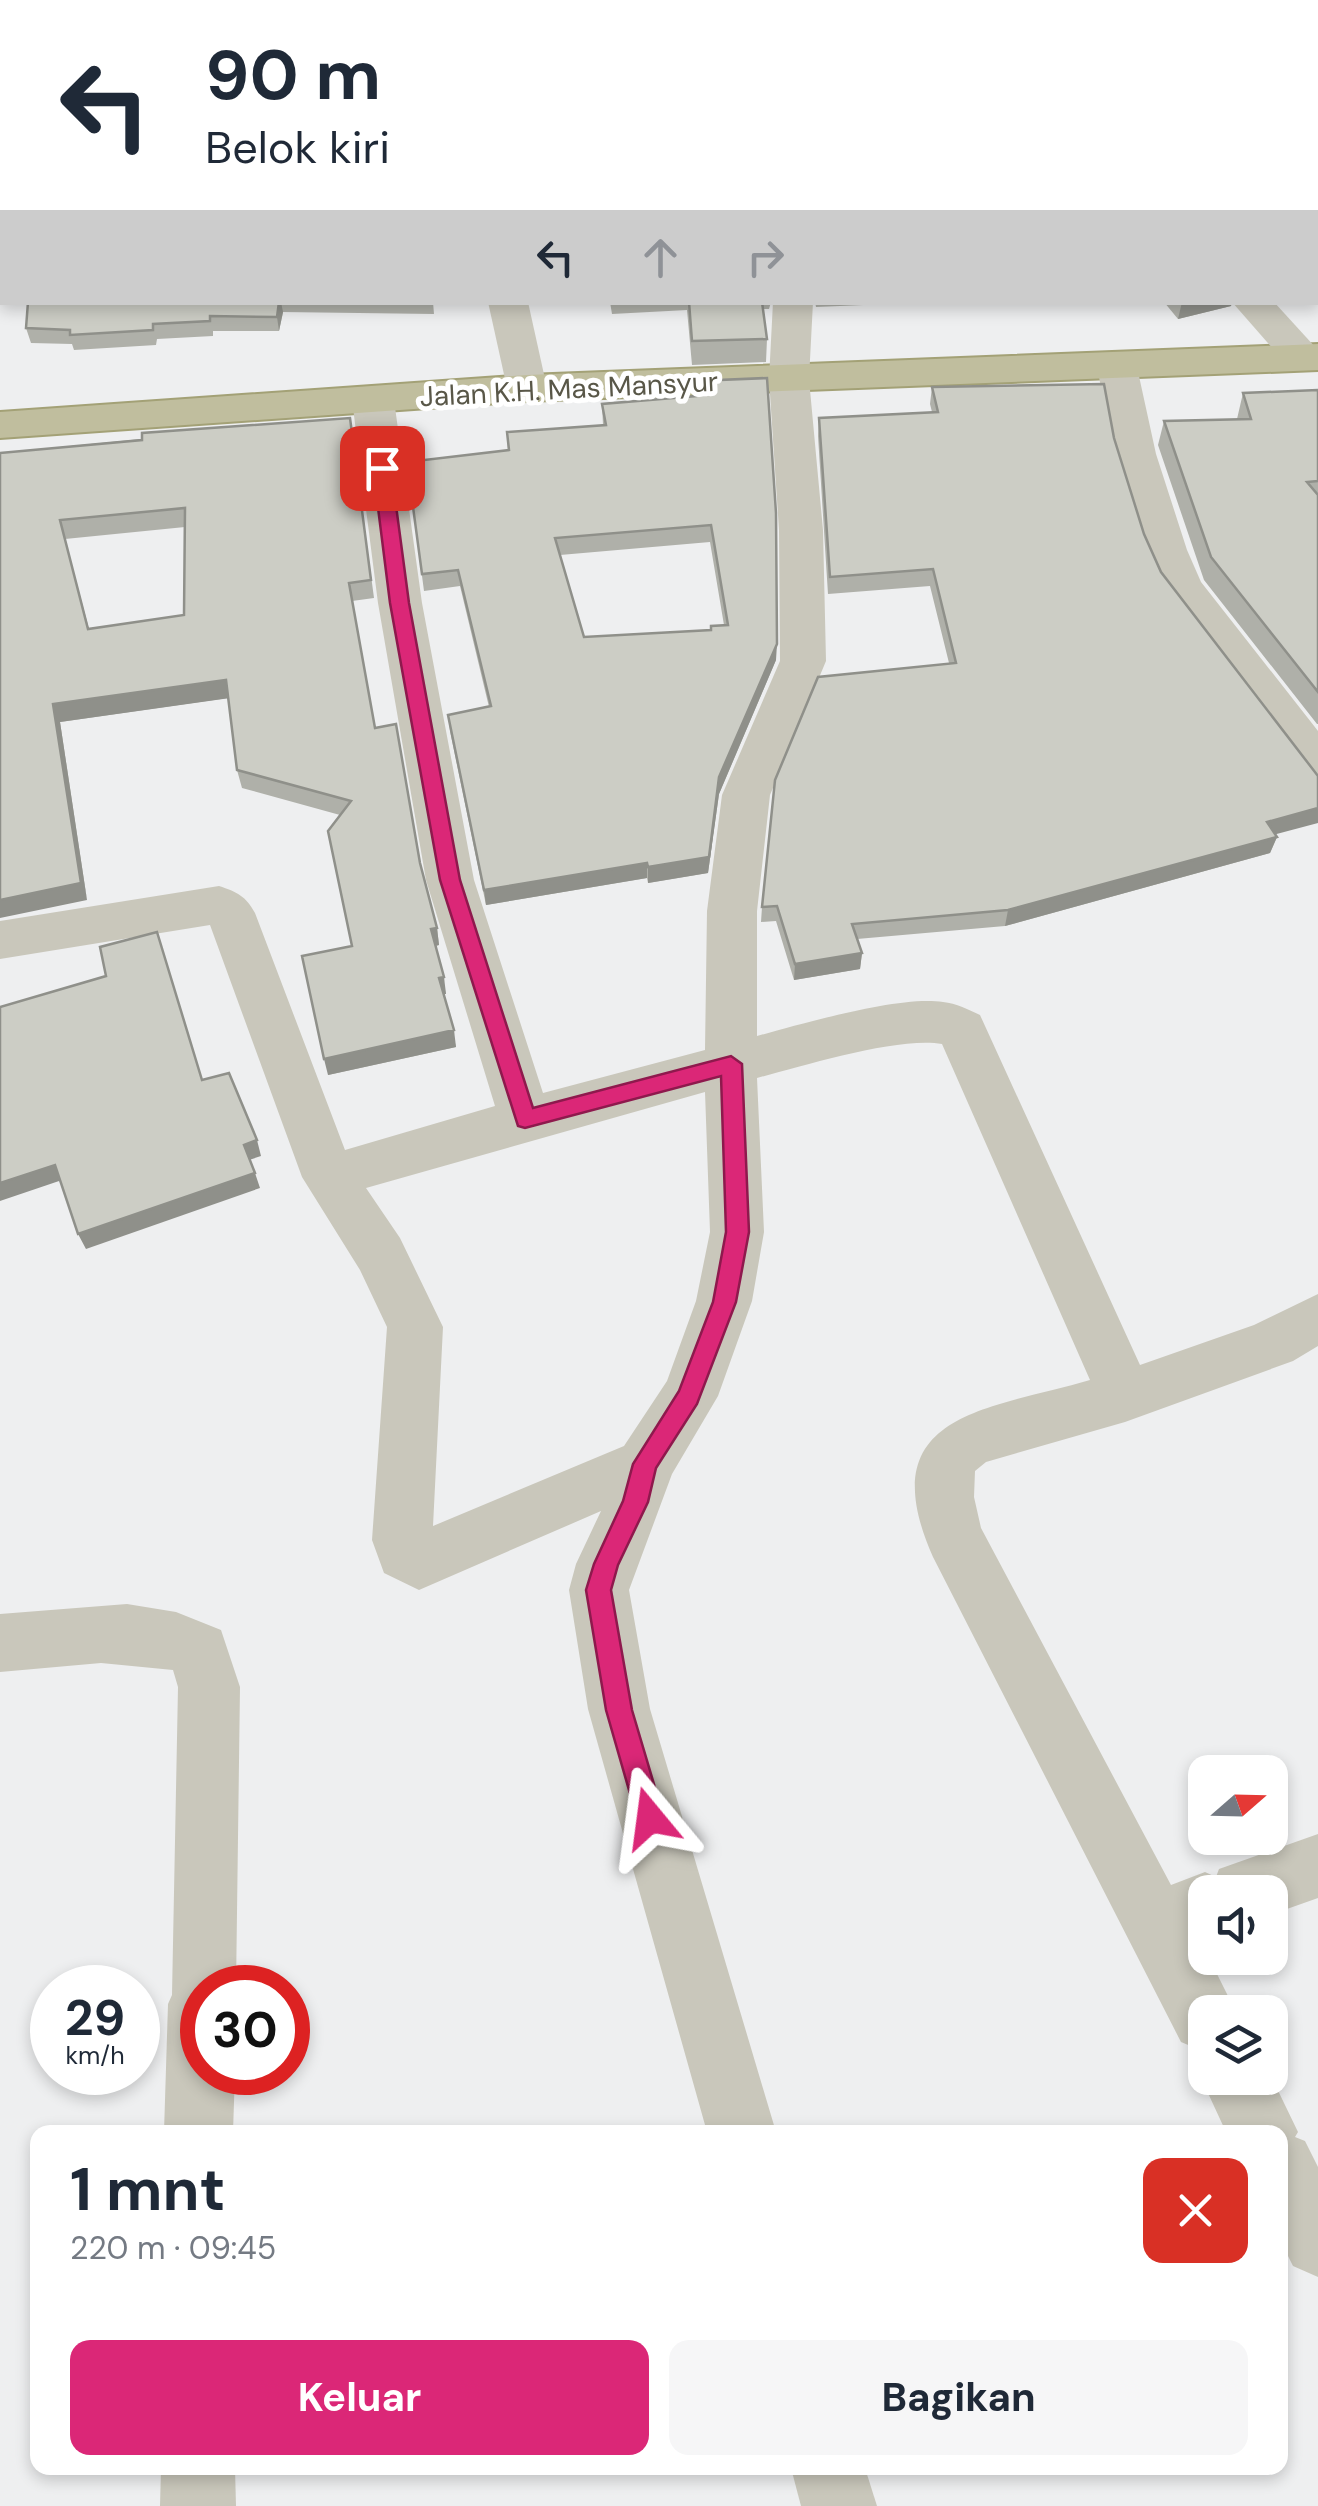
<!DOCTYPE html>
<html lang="id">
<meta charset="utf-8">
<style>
:root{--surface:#fff;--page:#f6f6f7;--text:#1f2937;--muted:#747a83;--accent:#db2777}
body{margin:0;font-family:"DM Sans",sans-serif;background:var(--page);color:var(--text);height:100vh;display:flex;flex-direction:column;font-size:38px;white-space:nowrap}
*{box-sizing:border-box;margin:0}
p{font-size:32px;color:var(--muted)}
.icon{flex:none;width:55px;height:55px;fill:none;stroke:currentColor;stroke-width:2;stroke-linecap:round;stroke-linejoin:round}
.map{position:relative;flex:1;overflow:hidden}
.side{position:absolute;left:30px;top:2125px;width:1258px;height:350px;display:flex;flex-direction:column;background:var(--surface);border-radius:20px;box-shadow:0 5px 15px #0003}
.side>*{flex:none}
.hud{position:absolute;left:0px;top:0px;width:1320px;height:305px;box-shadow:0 5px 15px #0003;background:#fff;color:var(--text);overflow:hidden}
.needle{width:65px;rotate:70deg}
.tools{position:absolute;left:1188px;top:1755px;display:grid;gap:20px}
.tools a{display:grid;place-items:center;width:100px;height:100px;border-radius:20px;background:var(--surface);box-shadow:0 5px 15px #0003;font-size:50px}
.speed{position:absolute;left:30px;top:1965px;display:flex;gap:20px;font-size:50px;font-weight:700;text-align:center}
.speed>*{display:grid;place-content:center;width:130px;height:130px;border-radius:50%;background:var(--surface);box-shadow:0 5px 15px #0003;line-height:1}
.speed small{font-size:25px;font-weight:400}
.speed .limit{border:15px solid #d22;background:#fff;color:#111}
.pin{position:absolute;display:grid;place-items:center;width:85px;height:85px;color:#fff;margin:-42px;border-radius:20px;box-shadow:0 5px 15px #0006}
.me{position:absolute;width:110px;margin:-55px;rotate:344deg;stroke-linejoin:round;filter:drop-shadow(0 0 8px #0008)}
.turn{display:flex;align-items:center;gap:35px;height:210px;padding:0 40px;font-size:45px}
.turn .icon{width:130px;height:130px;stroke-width:2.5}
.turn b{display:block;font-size:70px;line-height:85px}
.lanes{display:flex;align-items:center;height:95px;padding:0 40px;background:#0003;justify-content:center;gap:50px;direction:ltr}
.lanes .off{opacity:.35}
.round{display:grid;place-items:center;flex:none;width:105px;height:105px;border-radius:20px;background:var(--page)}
.headline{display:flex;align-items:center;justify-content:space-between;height:170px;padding:0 40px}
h1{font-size:60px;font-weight:700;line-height:75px}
.cta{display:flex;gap:20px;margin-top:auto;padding:20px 40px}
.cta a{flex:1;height:115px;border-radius:20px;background:var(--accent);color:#fff;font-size:40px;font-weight:700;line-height:115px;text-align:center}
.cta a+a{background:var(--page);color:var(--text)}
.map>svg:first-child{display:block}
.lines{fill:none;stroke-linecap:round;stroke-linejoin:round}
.trunk-casing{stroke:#a3a176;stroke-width:4}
.minor{fill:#c9c7bb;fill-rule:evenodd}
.trunk{fill:#c0be9e;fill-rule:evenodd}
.wall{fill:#afb0a9;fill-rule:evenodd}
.shaded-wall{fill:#8f908a}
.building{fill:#cccdc5;stroke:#8f908a;stroke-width:2.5;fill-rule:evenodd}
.route{fill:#db2777;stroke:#8e194d;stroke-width:2.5}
.labels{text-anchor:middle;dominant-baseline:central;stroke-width:10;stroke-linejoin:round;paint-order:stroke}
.far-street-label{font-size:28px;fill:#595748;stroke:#fff}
</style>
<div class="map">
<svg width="1318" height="2506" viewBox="0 0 1318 2506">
<rect width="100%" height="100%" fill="#eeeff0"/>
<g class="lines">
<g class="trunk-casing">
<path id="trunk" d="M1318,344v26l-791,31 -527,37v-26l527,-37z"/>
</g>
<g class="minor">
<path d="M488,302h40l19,86 -6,9 -14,4 -14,-4 -6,-9z"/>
<path d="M773,302h40l-4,77 14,151 3,131 -56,134 -13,116v125c45,-12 142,-41 186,-34 13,1 26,8 37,13l160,350 114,-40 64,-31v52l-25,15 -168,61 -139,40 -11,9 -1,26 7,31 190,357 34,-13 11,5 3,-8 99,-35v64l-48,17v-23h-65v46l-5,2 5,18h4l27,54h-31v40l-24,-10 -248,-485c-64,-144 54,-147 157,-177l-148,-336c-42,-8 -140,22 -185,34l7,154 -12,69 -34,95 -46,78 -43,116 21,119 126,423h-69l-119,-423 -19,-119 7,-26 25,-53 -182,79 -35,-17 -12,-33 15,-213 -27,-57 -58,-93 -92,-252 -210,34v-38l219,-35c18,6 27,10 36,27l90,237 150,-44 -69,-226 -48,-277 -26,-203 6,-9 15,-4 15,4 6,9 28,203 52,277 69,213 162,-43 2,-139 15,-116 58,-134 -1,-131 -10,-151zM705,1092l5,140 -14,69 -29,80 -43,65 -191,80 10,-199 -43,-89 -34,-50z"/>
<path d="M1232,302h42l42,46v18l-14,4 -14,-4z"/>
<path d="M1117,354l14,4 6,9 19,87 31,96 14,32 117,149v50l-17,-5 -141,-188 -17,-38 -29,-96 -17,-87 6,-9z"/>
<path d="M127,1604l49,8 45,18 19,57 -4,301h-34v84h33l-2,60h-69l4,-128 4,-9 6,-308 -5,-17 -72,-7 -101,9v-58z"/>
<path d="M1205,2068v10h65v-4l28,58 -3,5 10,4 13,26v110l-25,-11 -13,-26v-108h-54l-25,-54z"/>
<path d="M161,2468h74l1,38h-76z"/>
<path d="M791,2468h74l12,38h-76z"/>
</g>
<use href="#trunk" class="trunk"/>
</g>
<g class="wall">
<path d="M0,0h500l-1,2h-497v117h-2z"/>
<rect x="0" y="136" width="2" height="115"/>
<path d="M28,302h405l1,12 -151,-2 -4,19h-66v5l-56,3 -1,6 -82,5 -2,-6 -41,-1 -5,-15z"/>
<path d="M610,302h161l-2,7h-6l4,30 -1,23 -74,3 -5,-55 -75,4z"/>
<path d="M815,302h119l-118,5z"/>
<path d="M1164,302h68l-1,4 -53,13z"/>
<path d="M695,381l81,279 -57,134 -11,79 -60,10 -1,-5 -161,27 -36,-174 -2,-16 41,-8 -29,-121 -36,5 -17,-129 101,-11 -1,-19 96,-7 -1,-21 93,-8zM710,542l14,83 -14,5 -126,7 -24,-82z"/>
<path d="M932,387l182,51 30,96 133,303 -7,16 -265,73 -148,13 5,14 -2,16 -66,11 -18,-59 -15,1 1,-15 187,-244 -19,-77 -102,8 -10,-158 1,-18 113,-6 -2,-8z"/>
<path d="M1318,390v334h-1l-113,-144 -46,-135 6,-24 73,-2 6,-26z"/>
<path d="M350,418l24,180 -22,3 23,127 45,135 17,65 2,17 -3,1 10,48h-2l12,53 -128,28 24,-129 -12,-131 -98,-27 -5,-18 -9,-72 -168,24 27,178 -87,-447zM185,527l-1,88 -95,14 -24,-90z"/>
</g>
<g class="shaded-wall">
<path d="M279,302h2l2,10 -4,19 -2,-14z"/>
<path d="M1182,302h50l-1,4 -53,13z"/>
<path d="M777,644l-1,16 -57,134 -11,79 -60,10v-16l71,-90z"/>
<path d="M226,680l4,18 -170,24 27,178 -87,18v-18l53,-196z"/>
<path d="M1318,808v15l-57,15 6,-16z"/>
<path d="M1277,837l-7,16 -265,73 3,-16z"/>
<path d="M647,863v15l-161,27 -2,-15z"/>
<path d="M437,928l2,17 -5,1 -3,-17z"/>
<path d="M862,953l-2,16 -66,11 1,-16z"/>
<path d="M444,977l2,17h-5l-2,-16z"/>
<path d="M454,1030l2,17 -128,28 -4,-16z"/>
<path d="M257,1140l4,16 -12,4 -5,-15z"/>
<path d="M55,1165l7,15 -62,21v-18z"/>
<path d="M255,1173l5,15 -174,61 -8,-15z"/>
</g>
<g class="building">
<path d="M0,0h497l-1,2h-494v103h-2z"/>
<path d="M542,0h726l2,2h-728z"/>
<rect x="0" y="136" width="2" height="100"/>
<path d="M28,302h251l-2,15 -67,-1v5l-57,3v6l-83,5v-5l-44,-2z"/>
<path d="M689,302h73l5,37 -75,2z"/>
<path d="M767,378l9,135 1,131 -58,133 -10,80 -61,10 -1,-4 -163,27 -36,-175 43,-9 -33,-136 -36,4 -15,-112 102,-12 -2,-18 99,-7 -4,-21 94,-8 -1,-15zM711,525l17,100 -17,1v4l-127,7 -29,-99z"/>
<path d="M1104,384l10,54 30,96 17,38 157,204v32l-51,14 10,15 -269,73 -156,14 10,29 -67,11 -18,-58 -15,1 13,-127 43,-103 138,-14 -23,-94 -103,8 -11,-159 119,-6 -6,-25z"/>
<path d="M1318,390v91l-11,1 11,13v197l-107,-135 -47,-136 87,-2 -8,-26z"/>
<path d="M350,418l21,162 -22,3 26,145 21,-4 24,139 17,65 -6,1 13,48 -5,1 15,52 -130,29 -22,-103 50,-10 -24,-115 23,-30 -114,-31 -11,-90 -173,24 28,179 -81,17v-447l142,-13v-7zM185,508l-1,107 -96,14 -28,-109z"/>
<path d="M157,932l45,148 27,-7 28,67 -13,5 11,28 -177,61 -23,-69 -55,18v-176l106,-31 -6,-29z"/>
</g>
<path class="route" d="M382,462l9,6 18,135 51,277 73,228 198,-52 11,8 7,168 -13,70 -39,102 -41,64 -8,34 -30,63 -7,25 21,120 32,108 -4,9 -10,4 -9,-4 -4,-9 -31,-108 -20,-120 8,-26 29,-63 10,-37 46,-73 34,-89 13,-70 -5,-156 -196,52 -7,-2 -78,-246 -50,-277 -17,-135z"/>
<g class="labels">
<g class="far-street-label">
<text transform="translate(569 389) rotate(-3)">Jalan K.H. Mas Mansyur</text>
</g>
</g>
</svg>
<div class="tools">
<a><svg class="needle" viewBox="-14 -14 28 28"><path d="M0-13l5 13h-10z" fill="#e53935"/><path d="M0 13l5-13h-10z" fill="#747a83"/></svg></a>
<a><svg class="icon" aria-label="sound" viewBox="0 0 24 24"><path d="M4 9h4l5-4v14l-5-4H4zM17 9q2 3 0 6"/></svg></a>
<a><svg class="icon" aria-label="layers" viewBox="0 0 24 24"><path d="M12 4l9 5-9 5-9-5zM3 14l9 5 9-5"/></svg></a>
</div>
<div class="speed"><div>29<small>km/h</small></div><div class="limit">30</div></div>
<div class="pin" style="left:382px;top:468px;background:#d93025"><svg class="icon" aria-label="arrive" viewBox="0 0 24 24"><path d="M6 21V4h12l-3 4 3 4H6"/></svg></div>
<svg class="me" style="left:650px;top:1818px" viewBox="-20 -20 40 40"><path d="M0-17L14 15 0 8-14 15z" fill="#db2777" stroke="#fff" stroke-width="4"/></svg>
<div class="hud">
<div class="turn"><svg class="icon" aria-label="left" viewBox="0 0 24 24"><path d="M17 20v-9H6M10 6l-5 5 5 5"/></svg><div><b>90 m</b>Belok kiri</div></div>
<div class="lanes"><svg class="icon" aria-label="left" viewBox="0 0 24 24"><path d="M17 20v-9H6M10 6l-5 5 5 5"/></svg><svg class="icon off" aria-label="ahead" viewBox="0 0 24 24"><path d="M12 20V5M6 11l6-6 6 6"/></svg><svg class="icon off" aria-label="right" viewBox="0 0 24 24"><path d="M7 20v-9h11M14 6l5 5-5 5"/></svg></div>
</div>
<section class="side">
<div class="headline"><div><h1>1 mnt</h1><p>220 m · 09:45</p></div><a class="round" style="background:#d93025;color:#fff"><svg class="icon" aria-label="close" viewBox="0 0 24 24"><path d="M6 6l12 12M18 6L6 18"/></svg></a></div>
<div class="cta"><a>Keluar</a><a>Bagikan</a></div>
</section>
</div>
